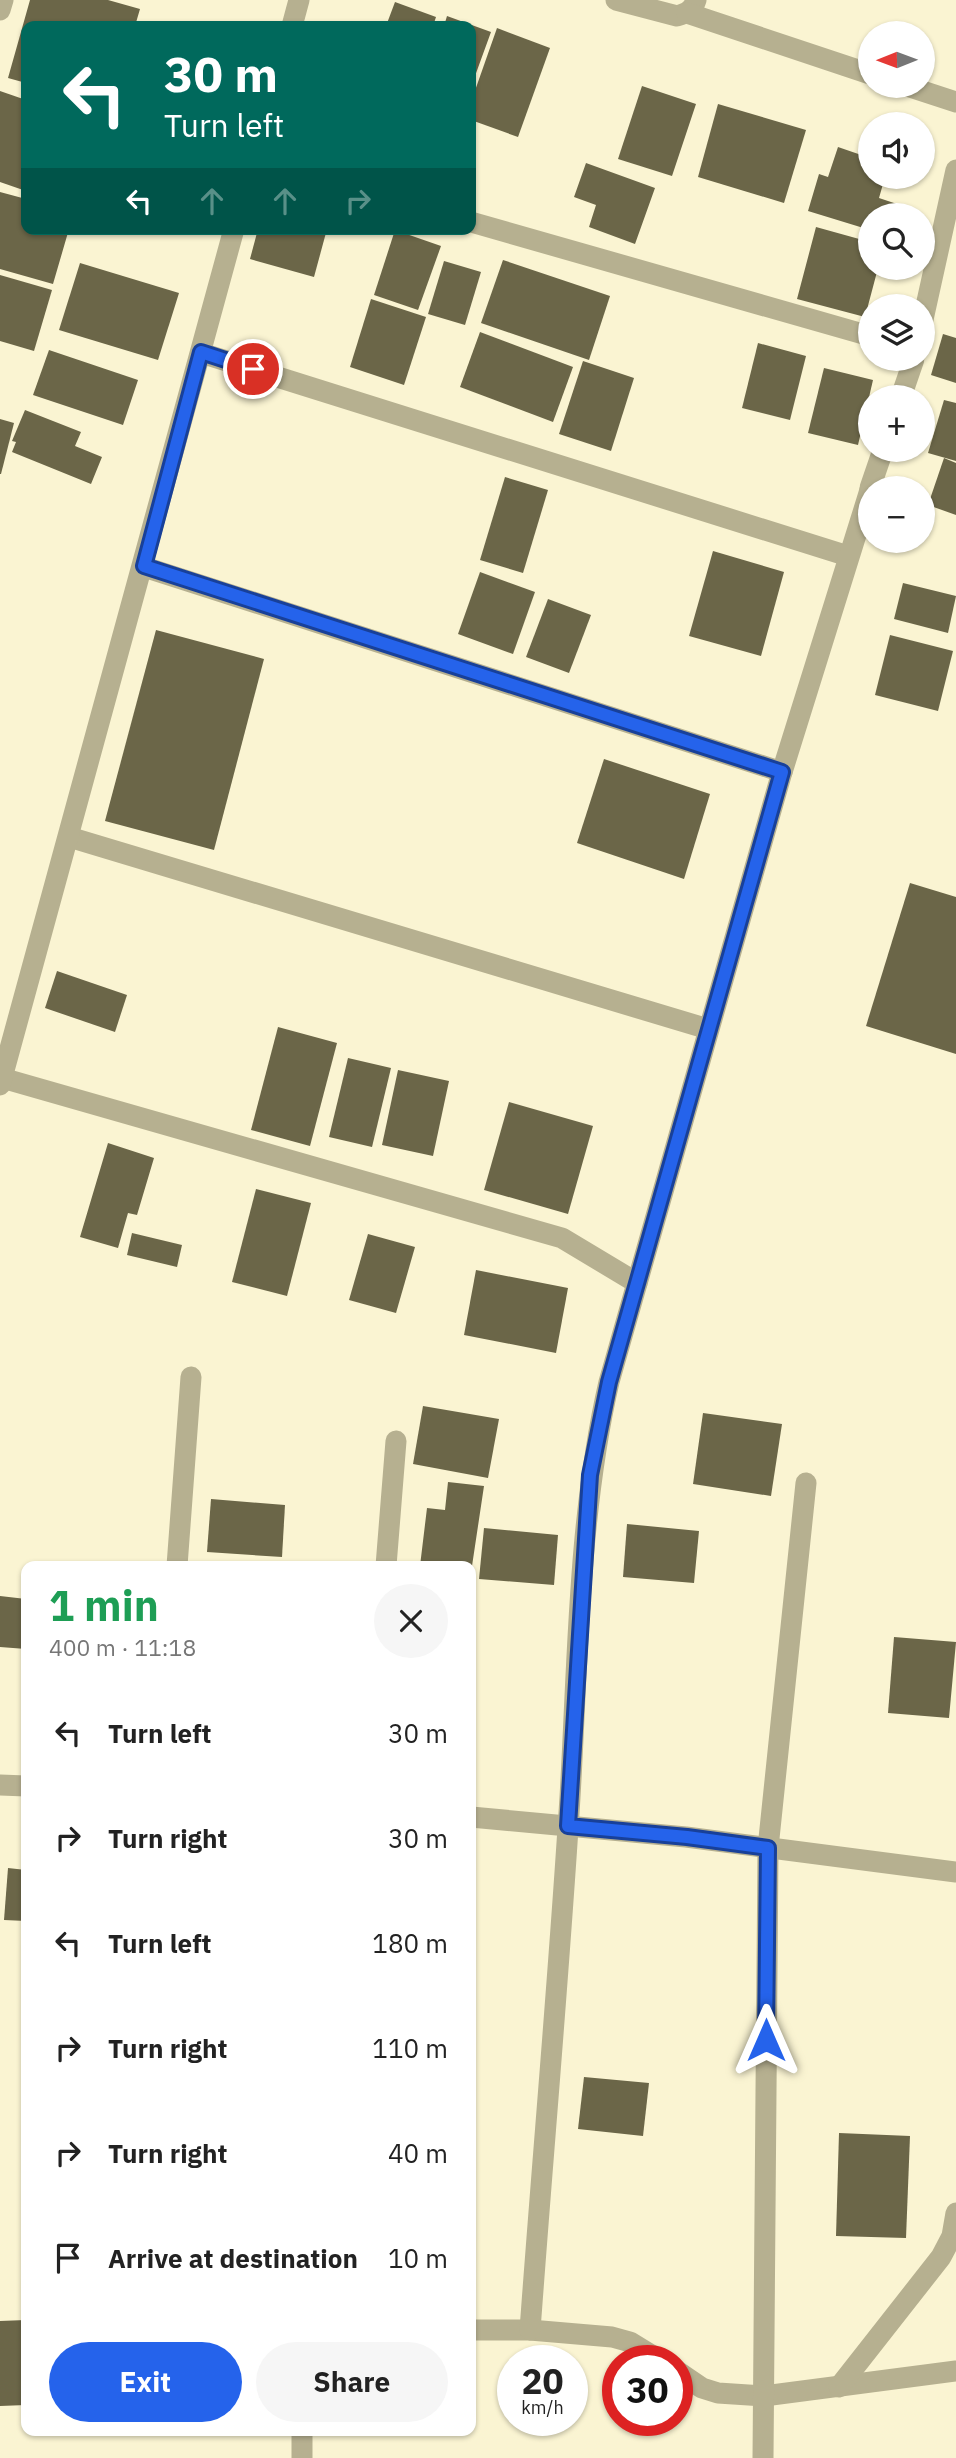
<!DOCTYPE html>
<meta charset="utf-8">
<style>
:root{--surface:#fff;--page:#f6f6f6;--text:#222;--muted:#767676;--accent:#2563eb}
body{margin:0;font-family:"IBM Plex Sans",sans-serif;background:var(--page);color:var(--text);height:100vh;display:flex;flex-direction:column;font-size:26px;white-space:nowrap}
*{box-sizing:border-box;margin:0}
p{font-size:23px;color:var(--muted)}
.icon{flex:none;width:38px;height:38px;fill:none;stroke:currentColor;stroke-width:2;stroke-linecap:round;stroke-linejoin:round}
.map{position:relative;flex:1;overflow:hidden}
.sheet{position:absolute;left:21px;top:1561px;width:455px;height:875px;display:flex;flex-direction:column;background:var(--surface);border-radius:14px;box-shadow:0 2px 5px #0004}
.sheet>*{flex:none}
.banner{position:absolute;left:21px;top:21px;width:455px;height:214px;border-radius:14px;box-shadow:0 2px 5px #0004;background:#00695c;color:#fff;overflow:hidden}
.needle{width:46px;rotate:269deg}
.tools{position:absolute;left:858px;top:21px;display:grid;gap:14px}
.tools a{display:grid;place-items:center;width:77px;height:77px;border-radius:50%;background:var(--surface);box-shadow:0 2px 5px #0004;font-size:35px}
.speed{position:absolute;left:497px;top:2345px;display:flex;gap:14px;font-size:35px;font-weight:700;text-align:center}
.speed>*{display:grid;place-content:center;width:91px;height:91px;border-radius:50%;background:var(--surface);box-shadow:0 2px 5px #0004;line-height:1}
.speed small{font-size:18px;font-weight:400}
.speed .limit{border:10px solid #d22;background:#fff;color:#111}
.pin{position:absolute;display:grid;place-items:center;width:60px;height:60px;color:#fff;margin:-30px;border:4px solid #fff;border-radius:50%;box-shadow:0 2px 7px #0007}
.me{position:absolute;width:77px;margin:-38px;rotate:0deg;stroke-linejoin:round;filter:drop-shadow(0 0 5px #0008)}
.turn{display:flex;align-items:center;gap:24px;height:147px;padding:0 28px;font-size:32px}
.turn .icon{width:91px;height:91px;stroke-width:2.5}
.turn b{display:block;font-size:49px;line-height:60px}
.lanes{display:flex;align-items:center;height:66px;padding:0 28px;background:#0003;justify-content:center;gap:35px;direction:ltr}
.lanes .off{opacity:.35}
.round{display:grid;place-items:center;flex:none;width:74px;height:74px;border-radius:37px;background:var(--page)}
.overview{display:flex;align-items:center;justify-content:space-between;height:119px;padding:0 28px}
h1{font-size:42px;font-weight:700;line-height:52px;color:#1e9e55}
.primary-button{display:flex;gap:14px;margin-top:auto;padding:14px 28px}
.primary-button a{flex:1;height:80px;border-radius:42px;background:var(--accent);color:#fff;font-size:28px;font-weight:700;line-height:80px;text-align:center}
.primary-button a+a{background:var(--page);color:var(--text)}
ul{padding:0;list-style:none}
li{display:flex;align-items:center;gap:21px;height:105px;padding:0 28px}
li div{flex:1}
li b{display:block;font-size:26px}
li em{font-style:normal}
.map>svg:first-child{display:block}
.building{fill:#6b6648}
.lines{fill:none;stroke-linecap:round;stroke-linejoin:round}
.minor{stroke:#b6b090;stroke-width:21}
.route-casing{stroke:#184099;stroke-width:18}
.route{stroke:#2563eb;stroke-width:12}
</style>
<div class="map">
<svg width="956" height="2458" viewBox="0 0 956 2458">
<rect width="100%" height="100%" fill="#faf4d2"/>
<g class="building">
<path d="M30,0h78l32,9 -5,17h-109v57l-18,-5z"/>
<path d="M395,2l41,15 -3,9h-47z"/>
<path d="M447,16l44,16 -20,55v-61h-27z"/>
<path d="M497,28l53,20 -32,89 -47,-17v-18z"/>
<path d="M642,86l54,18 -24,72 -54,-17z"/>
<path d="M0,91l26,9v91l-26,-9z"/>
<path d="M718,104l88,26 -22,73 -86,-26z"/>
<path d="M838,147l32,11v19h15l-6,21 24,8 -3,9h-30v15l-62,-19 11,-37 9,3z"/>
<path d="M586,163l69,25 -20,56 -46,-17 7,-22 -22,-8z"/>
<path d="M0,192l26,7v30h43l-16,55 -53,-15z"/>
<path d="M816,227l54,15v26h8l-13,49 -68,-18z"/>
<path d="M258,229h69l-13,48 -64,-18z"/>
<path d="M395,230l46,16 -23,64 -44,-15z"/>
<path d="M503,260l107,36 -21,64 -108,-37z"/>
<path d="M444,261l37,11 -16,53 -37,-11z"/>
<path d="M80,263l99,30 -21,67 -99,-30z"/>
<path d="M0,275l52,15 -18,61 -34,-10z"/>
<path d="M371,299l55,18 -22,68 -54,-18z"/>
<path d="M480,332l93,35 -20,55 -93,-35z"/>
<path d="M943,334l13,4v45l-25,-8z"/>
<path d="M758,343l48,13 -16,64 -48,-12z"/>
<path d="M49,350l89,30 -15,45 -90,-30z"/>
<path d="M583,361l51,17 -23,73 -52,-17z"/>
<path d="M824,368l49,12 -15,65 -50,-12z"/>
<path d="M944,400l12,3v58l-28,-8z"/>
<path d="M25,410l56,22 -6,14 27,11 -11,27 -79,-32 4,-10 -4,-1z"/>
<path d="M0,419l14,4 -13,51h-1z"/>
<path d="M944,458l12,5v52l-28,-10z"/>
<path d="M505,477l43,13 -25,83 -43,-13z"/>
<path d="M713,551l71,21 -23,84 -72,-20z"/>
<path d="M480,572l55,20 -22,62 -55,-20z"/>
<path d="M903,583l53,13 -8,37 -54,-14z"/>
<path d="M548,599l43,16 -22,58 -43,-16z"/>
<path d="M156,630l108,29 -50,191 -109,-29z"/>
<path d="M890,635l63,16 -15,60 -63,-16z"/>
<path d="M604,759l106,35 -26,85 -107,-36z"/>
<path d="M910,883l46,14v157l-90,-28z"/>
<path d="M57,971l70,24 -12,37 -70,-24z"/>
<path d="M278,1027l59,16 -27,103 -59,-16z"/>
<path d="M348,1058l43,10 -19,79 -43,-10z"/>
<path d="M398,1070l51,11 -16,75 -51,-11z"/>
<path d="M509,1102l84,24 -25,88 -84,-24z"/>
<path d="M108,1143l46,15 -17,57 -9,-2 -10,35 -38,-11z"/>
<path d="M256,1189l55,14 -24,93 -55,-14z"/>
<path d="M132,1233l50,12 -5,22 -50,-12z"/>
<path d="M368,1234l47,13 -19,66 -47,-13z"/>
<path d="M476,1270l92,18 -12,65 -92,-18z"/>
<path d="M423,1406l76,13 -11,59 -75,-14z"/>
<path d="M703,1413l79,11 -11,72 -78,-12z"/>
<path d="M448,1482l36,4 -12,80h-52l7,-58 18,2z"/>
<path d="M211,1499l74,6 -3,52 -75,-5z"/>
<path d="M627,1524l72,7 -5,52 -71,-6z"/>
<path d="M484,1528l74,7 -4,50 -75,-6z"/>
<path d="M0,1596l26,3v50l-26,-2z"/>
<path d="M894,1637l62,5 -7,76 -61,-5z"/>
<path d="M8,1868l18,2v51l-22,-1z"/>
<path d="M584,2077l65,6 -6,53 -65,-7z"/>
<path d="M839,2133l71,3 -4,102 -70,-2z"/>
<path d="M26,2320v85l-26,1v-85z"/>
</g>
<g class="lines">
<g class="minor">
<path d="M616,0l61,16c10,-3 16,-6 19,-16"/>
<path d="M0,10l3,-10"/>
<path d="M687,13l183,61"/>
<path d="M292,26l7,-26"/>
<path d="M907,86l49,16"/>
<path d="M471,222l399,114"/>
<path d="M922,324l34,-154"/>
<path d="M201,353l647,203"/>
<path d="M901,397l13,-38"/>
<path d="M870,488l13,-38"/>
<path d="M144,567l638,205"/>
<path d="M69,837l639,192"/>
<path d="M2,1078l560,160 75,45"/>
<path d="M0,1085l234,-856"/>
<path d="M177,1566l14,-189"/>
<path d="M386,1566l10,-125"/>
<path d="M0,1785l26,1"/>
<path d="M471,1817l215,20 270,35"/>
<path d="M471,2330h59l82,7 18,5 31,19"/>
<path d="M530,2330c13,-178 29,-355 40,-533 8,-137 8,-280 39,-415l173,-610 88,-282"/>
<path d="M677,2371l25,17 16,5 46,3 192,-25"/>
<path d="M839,2387l102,-130 11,-21 4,-23"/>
<path d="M302,2458v-27"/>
<path d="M763,2458l5,-610 38,-365"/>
</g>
</g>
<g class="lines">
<g class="route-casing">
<path id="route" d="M253,369l-52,-17 -57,214 638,206 -173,610 -19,93 -22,351 119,11 81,11 -2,192"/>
</g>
<use href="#route" class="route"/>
</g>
</svg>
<div class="tools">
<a><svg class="needle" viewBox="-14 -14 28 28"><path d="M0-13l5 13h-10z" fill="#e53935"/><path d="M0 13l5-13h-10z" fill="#767676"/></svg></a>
<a><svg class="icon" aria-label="sound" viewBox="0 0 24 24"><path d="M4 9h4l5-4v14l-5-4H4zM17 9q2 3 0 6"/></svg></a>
<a><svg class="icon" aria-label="search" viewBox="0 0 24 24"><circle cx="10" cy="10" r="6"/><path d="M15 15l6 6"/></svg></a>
<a><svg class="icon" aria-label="layers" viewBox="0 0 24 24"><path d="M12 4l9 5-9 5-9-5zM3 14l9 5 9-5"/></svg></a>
<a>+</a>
<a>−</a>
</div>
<div class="speed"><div>20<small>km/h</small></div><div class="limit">30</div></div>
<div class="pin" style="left:253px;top:369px;background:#d93025"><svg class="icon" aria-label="arrive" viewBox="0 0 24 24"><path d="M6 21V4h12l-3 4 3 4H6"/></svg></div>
<svg class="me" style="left:766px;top:2040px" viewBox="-20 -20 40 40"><path d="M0-17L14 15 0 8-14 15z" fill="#2563eb" stroke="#fff" stroke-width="4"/></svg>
<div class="banner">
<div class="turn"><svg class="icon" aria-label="left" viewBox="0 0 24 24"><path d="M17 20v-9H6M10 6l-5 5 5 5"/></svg><div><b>30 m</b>Turn left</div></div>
<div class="lanes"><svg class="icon" aria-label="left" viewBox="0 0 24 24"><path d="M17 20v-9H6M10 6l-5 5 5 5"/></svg><svg class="icon off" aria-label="ahead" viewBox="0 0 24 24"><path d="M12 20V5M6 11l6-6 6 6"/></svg><svg class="icon off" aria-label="ahead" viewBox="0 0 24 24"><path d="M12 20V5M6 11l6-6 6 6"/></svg><svg class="icon off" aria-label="right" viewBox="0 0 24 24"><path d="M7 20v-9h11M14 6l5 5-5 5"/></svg></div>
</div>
<section class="sheet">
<div class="overview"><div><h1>1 min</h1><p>400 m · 11:18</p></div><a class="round"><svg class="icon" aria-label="close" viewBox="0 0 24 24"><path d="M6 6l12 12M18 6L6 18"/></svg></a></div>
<ul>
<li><svg class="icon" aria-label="left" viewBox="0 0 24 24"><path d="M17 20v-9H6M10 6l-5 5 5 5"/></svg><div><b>Turn left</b></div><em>30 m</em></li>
<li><svg class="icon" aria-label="right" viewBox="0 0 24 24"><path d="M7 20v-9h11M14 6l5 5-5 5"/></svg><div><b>Turn right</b></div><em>30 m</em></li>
<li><svg class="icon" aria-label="left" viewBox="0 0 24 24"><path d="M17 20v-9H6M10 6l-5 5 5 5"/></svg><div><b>Turn left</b></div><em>180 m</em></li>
<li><svg class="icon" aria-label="right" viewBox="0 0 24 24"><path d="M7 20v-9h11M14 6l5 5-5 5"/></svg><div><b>Turn right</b></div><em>110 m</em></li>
<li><svg class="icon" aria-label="right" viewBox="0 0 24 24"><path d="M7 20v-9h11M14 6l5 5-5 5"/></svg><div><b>Turn right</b></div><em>40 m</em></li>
<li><svg class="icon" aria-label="arrive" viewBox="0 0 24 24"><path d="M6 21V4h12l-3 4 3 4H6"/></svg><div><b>Arrive at destination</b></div><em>10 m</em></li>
</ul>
<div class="primary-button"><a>Exit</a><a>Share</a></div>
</section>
</div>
